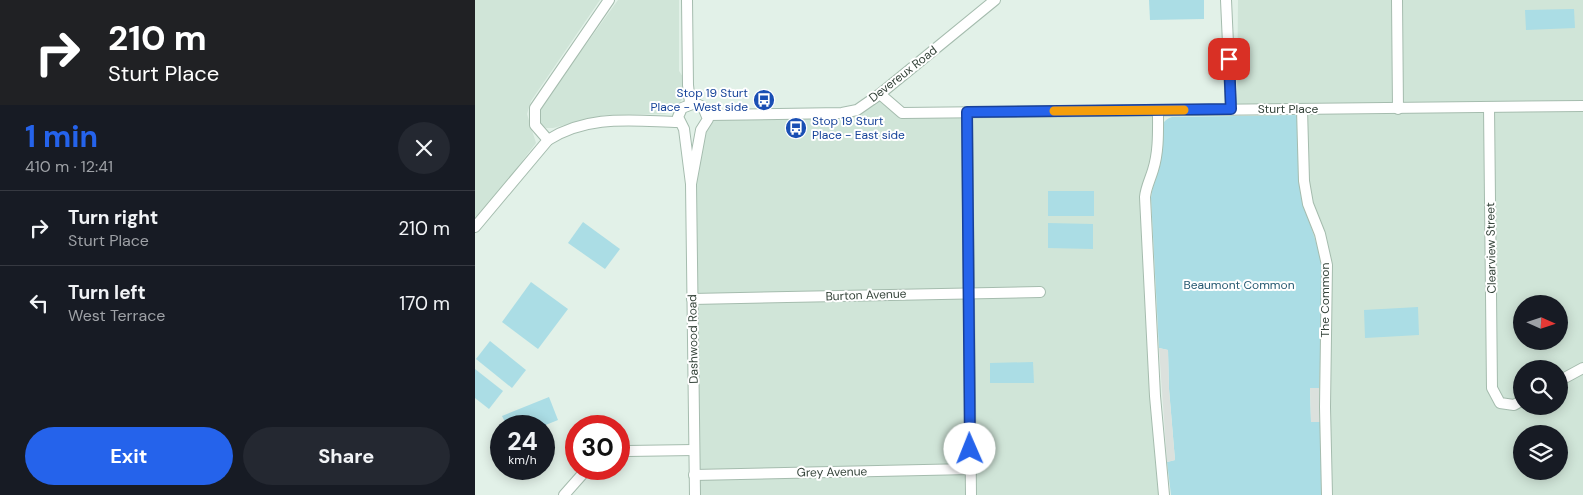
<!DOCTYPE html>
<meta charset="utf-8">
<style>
:root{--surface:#171b24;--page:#242831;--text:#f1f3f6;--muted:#9ea1a6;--line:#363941;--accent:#2563eb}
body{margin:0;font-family:"DM Sans",sans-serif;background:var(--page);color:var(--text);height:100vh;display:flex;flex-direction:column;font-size:19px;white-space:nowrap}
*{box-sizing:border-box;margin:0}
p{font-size:16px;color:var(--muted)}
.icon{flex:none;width:28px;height:28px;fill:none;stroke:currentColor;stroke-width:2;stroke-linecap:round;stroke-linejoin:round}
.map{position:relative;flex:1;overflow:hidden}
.side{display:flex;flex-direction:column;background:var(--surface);width:475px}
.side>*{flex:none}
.banner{background:#202124;color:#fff;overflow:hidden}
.needle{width:32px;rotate:93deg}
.fabs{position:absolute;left:1038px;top:295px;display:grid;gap:10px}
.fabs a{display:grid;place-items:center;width:55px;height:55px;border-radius:50%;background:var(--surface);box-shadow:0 2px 12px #0003;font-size:25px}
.speed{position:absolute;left:15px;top:415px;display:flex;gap:10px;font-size:25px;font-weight:700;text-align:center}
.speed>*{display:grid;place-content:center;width:65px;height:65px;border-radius:50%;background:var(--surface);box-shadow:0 2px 12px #0003;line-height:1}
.speed small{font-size:12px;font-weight:400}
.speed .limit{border:8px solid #d22;background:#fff;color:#111}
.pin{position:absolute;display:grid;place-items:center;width:42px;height:42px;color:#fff;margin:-21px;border-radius:10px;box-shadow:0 2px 8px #0006}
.me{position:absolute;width:55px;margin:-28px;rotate:359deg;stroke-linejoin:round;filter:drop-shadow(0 0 4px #0008)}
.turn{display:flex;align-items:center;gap:18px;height:105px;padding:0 25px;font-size:22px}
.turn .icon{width:65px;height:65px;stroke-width:2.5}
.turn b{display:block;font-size:35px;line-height:42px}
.round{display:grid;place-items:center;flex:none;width:52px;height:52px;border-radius:26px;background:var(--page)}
.overview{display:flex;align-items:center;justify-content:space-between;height:85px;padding:0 25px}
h1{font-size:30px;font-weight:700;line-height:38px;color:var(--accent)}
.cta{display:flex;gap:10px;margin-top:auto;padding:10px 25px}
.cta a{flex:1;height:58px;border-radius:30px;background:var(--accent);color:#fff;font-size:20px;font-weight:700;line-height:58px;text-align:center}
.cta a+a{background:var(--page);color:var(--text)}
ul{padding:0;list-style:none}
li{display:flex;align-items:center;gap:15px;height:75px;padding:0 25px;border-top:1px solid var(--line)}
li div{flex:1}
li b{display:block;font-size:19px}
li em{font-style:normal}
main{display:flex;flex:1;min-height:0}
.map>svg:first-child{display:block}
.residential{fill:#d0e5d8;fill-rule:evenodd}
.green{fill:#abdde5}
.parking{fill:#dbe1dd}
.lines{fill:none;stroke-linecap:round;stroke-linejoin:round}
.minor-casing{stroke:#a5bcae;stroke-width:12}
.minor{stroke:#fff;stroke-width:10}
.route-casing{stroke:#184099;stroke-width:12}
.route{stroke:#2563eb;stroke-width:9}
.slow{stroke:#f59e0b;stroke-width:9}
.labels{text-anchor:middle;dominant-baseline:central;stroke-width:4;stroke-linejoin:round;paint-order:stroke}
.street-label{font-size:12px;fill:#334238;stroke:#fff}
.transit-label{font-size:12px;fill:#164399;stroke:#fff;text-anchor:end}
.park-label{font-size:12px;fill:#285a72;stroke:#fff}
</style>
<main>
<section class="side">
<div class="banner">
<div class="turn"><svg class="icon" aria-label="right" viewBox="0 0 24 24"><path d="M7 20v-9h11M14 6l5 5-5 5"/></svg><div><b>210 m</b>Sturt Place</div></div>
</div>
<div class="overview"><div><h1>1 min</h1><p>410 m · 12:41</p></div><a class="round"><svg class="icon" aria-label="close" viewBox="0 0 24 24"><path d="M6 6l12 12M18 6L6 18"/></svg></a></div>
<ul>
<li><svg class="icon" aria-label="right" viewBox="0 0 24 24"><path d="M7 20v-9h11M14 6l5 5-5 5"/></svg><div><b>Turn right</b><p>Sturt Place</p></div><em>210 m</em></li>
<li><svg class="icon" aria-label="left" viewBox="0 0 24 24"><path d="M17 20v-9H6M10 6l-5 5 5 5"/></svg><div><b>Turn left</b><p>West Terrace</p></div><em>170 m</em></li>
</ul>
<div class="cta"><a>Exit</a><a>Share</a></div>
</section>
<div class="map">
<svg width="1108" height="495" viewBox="0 0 1108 495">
<rect width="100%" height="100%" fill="#e2f1e8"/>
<g class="residential">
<path d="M0,0h125l-69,101 -4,13 9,29 -61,80z"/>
<path d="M143,0h61v71l6,9 -2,18 -8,11 -10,5 -60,1 -52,13h-7l-6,-4 -2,-13z"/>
<path d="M763,0h345v495h-261l-20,-386h-65zM1046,304h38v37h-38zM1046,369h38v37h-38zM1046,434h38v37h-38z"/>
<path d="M405,94l22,19 256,-3v37l-11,37 17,311h-469l-4,-311 17,-65 134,-6z"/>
</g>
<g class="green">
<path d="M674,0h55v19l-54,1z"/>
<path d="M1099,9l1,19 -49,2 -1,-20z"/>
<path d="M826,115l2,87 17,53 3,29 -4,104 -9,1 1,33h9l2,73h-151l-4,-33 8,-2 -6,-71 -1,-39 -9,-2 -8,-150c2,-17 9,-33 11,-50 1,-8 -1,-17 1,-24 2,-4 5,-6 9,-7z"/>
<rect x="573" y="191" width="46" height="25"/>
<path d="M108,222l37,27 -15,20 -37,-26z"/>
<path d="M573,223l45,1v25l-45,-1z"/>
<path d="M56,282l37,27 -30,40 -36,-27z"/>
<path d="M943,307l1,28 -54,3 -1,-28z"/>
<path d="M15,341l36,29 -14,18 -36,-29z"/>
<path d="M558,362l1,21h-44v-20z"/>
<path d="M0,369l28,22 -14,18 -14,-11z"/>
<path d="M74,397l9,23 -15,6h-36l-5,-10z"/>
</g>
<g class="parking">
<path d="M684,348l9,2 1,39 6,71 -8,2z"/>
<path d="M835,388h9l1,34h-9z"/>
</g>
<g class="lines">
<g class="minor-casing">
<g id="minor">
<path d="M212,0l1,85 2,18"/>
<path d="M751,0l5,109"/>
<path d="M922,0l1,109"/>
<path d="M405,94l22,19 681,-7"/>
<path d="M1014,107l3,281 8,15 14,2 7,-4"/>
<path d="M827,109l2,72 4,23 12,30 7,31 -2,142 2,88"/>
<path d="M683,110c0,20 1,41 -5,60 -3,10 -7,17 -8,27l10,199 9,99"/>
<path d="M492,112l4,383"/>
<path d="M233,115l134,-2 15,-3 23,-16 115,-94"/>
<path d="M73,140l-13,-15v-17l74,-108"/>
<path d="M216,184l10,-54 7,-11 -5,-12 -8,-4 -13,5 -4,9 6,12 7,55 4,311"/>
<path d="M0,227l73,-87c41,-26 85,-19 131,-18"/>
<path d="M217,299l348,-7"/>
<path d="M1084,381l24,-13"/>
<path d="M144,453l8,-2 67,-1"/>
<path d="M219,475l276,-6"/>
<path d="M89,495l23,-26"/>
</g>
</g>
<use href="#minor" class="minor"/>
</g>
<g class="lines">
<g class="route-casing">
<path id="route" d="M495,449l-3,-337 264,-3 -2,-50"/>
</g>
<use href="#route" class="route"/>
<path class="slow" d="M579,111l130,-1"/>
</g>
<defs>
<g id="bus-disc" transform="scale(1.125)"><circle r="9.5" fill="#1a4fb4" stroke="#fff"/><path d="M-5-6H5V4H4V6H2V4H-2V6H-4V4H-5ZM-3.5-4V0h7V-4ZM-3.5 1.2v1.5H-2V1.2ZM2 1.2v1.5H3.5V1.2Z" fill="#fff"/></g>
</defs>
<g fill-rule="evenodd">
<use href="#bus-disc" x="289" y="100"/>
<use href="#bus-disc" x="321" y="128"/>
</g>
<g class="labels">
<g class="street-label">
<text transform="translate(428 74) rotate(-38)">Devereux Road</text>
<text x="813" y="109">Sturt Place</text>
<text transform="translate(1016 248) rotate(-91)">Clearview Street</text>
<text transform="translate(391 295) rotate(-2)">Burton Avenue</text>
<text transform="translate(850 300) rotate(-90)">The Common</text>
<text transform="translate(218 339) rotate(-91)">Dashwood Road</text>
<text transform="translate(357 472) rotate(-1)">Grey Avenue</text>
</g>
<g class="transit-label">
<text x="273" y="93">Stop 19 Sturt<tspan x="273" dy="14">Place - West side</tspan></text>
<text x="337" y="121" text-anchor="start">Stop 19 Sturt<tspan x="337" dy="14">Place - East side</tspan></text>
</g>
<g class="park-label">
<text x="764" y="285">Beaumont Common</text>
</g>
</g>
</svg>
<div class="fabs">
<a><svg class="needle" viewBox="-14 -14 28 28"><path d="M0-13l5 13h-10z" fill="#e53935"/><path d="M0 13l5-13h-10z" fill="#9ea1a6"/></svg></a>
<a><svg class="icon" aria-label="search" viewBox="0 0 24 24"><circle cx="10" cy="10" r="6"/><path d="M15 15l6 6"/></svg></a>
<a><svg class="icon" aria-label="layers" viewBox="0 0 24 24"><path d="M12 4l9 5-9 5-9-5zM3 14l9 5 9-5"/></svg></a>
</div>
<div class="speed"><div>24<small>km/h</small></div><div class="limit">30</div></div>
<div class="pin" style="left:754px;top:59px;background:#d93025"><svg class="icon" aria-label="arrive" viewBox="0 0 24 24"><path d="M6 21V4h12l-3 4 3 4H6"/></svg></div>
<svg class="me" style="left:495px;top:449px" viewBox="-20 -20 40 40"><circle r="19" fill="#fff"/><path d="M0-13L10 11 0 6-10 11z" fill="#2563eb"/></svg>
</div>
</main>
